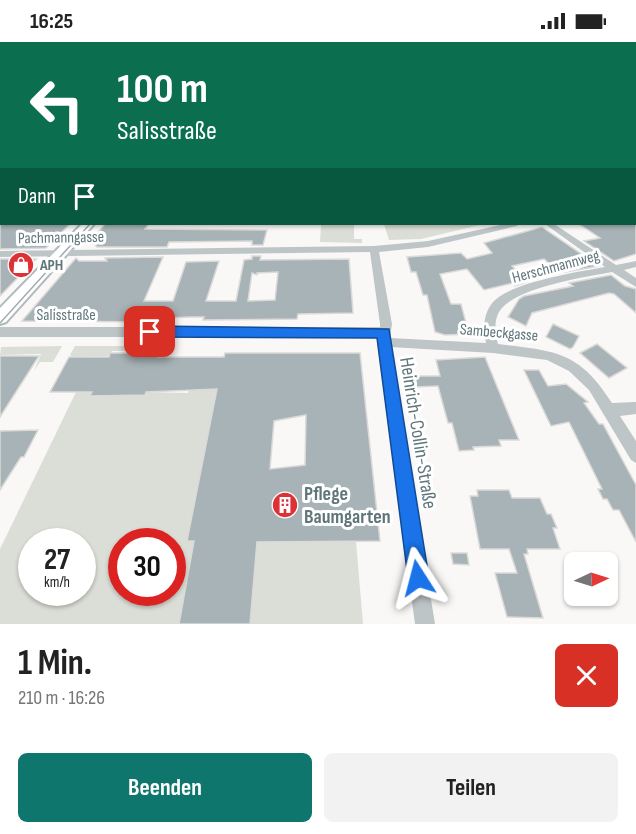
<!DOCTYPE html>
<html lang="de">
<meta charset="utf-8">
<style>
:root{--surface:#fff;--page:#f2f2f2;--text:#222;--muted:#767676;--accent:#0f766e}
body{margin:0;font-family:"Sofia Sans Condensed",sans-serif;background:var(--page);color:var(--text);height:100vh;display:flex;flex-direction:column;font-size:22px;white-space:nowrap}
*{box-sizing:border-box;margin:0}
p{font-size:20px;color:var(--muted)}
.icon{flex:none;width:33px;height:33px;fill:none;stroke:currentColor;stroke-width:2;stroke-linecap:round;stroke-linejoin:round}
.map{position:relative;height:582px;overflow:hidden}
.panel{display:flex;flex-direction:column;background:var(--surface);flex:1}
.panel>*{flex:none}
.hud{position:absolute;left:0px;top:0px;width:636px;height:183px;box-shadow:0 2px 4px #0004;background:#0b6e4f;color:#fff;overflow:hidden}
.needle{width:39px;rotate:86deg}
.tools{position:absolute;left:564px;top:510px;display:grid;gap:12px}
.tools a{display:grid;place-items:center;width:54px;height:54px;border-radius:9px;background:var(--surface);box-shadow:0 2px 4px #0004;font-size:30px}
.speed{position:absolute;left:18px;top:486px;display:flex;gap:12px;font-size:30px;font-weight:700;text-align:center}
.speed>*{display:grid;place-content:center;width:78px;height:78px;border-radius:50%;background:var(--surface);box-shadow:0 2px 4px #0004;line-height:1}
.speed small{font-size:15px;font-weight:400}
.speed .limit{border:9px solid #d22;background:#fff;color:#111}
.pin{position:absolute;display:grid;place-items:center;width:51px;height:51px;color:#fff;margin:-26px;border-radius:12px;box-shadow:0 3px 9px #0006}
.me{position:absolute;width:66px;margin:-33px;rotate:351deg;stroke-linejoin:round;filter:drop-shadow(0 0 4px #0008)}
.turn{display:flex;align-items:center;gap:21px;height:126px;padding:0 18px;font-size:27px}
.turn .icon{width:78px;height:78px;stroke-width:2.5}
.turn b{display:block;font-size:42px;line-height:51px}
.then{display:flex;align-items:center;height:57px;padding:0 18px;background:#0003;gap:12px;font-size:22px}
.round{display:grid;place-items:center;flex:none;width:63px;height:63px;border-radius:9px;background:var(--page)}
.head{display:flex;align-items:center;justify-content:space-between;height:102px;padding:0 18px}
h1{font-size:36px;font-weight:700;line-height:45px}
.button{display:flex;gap:12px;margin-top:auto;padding:12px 18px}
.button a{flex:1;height:69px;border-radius:9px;background:var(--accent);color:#fff;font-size:24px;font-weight:700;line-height:69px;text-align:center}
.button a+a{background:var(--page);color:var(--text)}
.status{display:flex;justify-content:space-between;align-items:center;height:42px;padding:0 30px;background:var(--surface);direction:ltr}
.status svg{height:16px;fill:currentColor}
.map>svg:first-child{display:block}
.green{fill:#dbded6;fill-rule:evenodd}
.building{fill:#a7b3b6;stroke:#dbdad9;stroke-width:1.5;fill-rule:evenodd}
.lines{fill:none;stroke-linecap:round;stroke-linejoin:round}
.secondary-casing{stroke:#b0b9bc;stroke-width:4}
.street{fill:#bec5c7;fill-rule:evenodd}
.secondary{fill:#fff;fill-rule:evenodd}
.tram{stroke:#a0aaad;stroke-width:1.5}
.route{fill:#1a73e8;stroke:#114b97;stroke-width:1.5}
.labels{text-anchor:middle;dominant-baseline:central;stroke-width:6;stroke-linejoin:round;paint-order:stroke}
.street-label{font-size:16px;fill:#60767b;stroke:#fff}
.poi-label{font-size:16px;font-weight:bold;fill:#60767b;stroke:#fff;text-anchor:start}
.near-street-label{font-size:20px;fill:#60767b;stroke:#fff}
.near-poi-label{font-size:20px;font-weight:bold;fill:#60767b;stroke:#fff;text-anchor:start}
</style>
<div class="status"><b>16:25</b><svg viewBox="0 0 49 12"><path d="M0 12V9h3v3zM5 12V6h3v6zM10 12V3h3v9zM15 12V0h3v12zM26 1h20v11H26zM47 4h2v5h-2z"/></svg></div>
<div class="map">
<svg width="636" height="582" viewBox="0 0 636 582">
<rect width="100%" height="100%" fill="#f9f8f7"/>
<g class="green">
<path d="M321,182h33v15h8v4l-42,-1z"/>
<path d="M384,182h100l-63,15 -32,1z"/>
<path d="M62,304l-9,16h-13l-6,9 7,-17 -41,1 1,-8z"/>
<path d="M75,304h83l-2,5h-44l-3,5 -36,1 -3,-2z"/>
<path d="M189,347h28l-30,152h7l-15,83h-179v-75l76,-157h17l-2,4 54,-1v-3l43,1zM32,500h50v50h-50zM122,500h50v50h-50z"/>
<path d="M356,499l7,83h-113l7,-82z"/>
</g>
<g class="building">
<path d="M0,182h70l-24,24 -46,1z"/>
<path d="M105,182h44l-4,5 122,1 -4,15h-11v-4l-83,1 -2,5h-70l-6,-7z"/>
<path d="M579,182h57v30l-22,7 -30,-20 16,-3z"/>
<path d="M542,185l57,39 -39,7 -16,-14 -32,7 15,16 -12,4 -2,-3 -29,7 -17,-21 -27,5 11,30h10l8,30 -24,1 -10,-3 -8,-37h-4l-7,-23h-5l-4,-15 54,-4 6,6 25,-6 -8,-10z"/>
<path d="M252,214h9l-1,4 89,-1 4,54 -55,1 -1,5 -94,1 1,-3h-14l-23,1 -2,4 -143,-1 54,-63 3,3h28l-2,-3 58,-1 -19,44h29l13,-39 33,-1 -13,40h30l8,-41 8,-1zM278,230l-3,28 -27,1 4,-28 5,2v-2z"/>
<path d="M0,217h36l-36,37z"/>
<path d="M611,233l14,11 11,3v24l-22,-19 -5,-1 -77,20 -6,13 -18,-9 11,-18 5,-3 49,-10 -4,-3z"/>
<path d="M553,282l26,12 -6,11 -3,2 -24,-12z"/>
<path d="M597,302l30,24 -18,10 -29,-25z"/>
<path d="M110,311h50l-2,4h66l1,-4h135l20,188 -123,1 -7,82h-71l15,-83h-7l30,-152 -71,3 -1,3 -55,1 2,-4h-42l19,-35h40zM306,373l-1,50 -35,4 4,-48z"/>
<path d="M0,314h39l-39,61z"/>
<path d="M485,315l34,83h-20l2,6 -28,1 1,3 -15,1 -7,-28h-4l-10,-37 -22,1 -3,-11h27l-4,-16z"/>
<path d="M524,328h15l9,16 18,-2 22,18 -4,1 15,21h4l33,61v57l-17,-32h-6l-6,-11h-4l-5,-10h4l-33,-67 -18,4z"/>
<path d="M38,388l-14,27h-3l-21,33v-59z"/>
<path d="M477,448h32l3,8h28l7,16h4l6,14h-4l7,21h-33l1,5h-4l19,64 -36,-1 -12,-44h22l-8,-24h-29l-10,-53h8z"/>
<path d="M451,511h16l2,12 -16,-1z"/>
</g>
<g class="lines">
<g class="secondary-casing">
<path id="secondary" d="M82,182h12l-88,98 -6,2v-16z"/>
</g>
<g class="street">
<path d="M0,125h2l-2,5z"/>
<path d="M634,147h2l-2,5z"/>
<path d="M505,182h13l-1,2 -89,21 -49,5 13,72 -2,14 96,5c-3,-15 -3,-29 7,-41 19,-20 84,-30 112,-35l-60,-43h9l62,41 20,-4v6l-12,3 12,8v9l-24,-15c-27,5 -92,15 -110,36 -9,10 -7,24 -4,36 58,7 81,7 114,59l24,-1v12l-16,2 16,25v22l-5,-3 -42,-70 -20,-19 -22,-11 -54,-7 -103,-6 45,277h-20l-38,-282 1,-5h-378v-10h380v-3l-10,-72 -370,5v-6l374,-5 54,-5z"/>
</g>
<use href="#secondary" class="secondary"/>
<path class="tram" d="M0,281l90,-99"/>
</g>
<linearGradient id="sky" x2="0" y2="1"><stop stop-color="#93bcdb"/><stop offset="0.47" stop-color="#fcfcfb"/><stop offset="1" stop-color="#fcfcfb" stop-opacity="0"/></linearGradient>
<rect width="636" height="154" fill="url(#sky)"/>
<path class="route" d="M150,284l239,3 40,249 -3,8 -8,3 -7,-3 -3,-8 -31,-240 -227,-1 -7,-5z"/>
<defs>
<g id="shop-disc" transform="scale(1.35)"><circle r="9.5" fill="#de3137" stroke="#fff"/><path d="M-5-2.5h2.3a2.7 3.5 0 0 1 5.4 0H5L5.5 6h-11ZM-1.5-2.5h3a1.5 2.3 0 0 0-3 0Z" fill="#fff"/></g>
<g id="building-disc" transform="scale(1.35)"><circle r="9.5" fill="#de3137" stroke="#fff"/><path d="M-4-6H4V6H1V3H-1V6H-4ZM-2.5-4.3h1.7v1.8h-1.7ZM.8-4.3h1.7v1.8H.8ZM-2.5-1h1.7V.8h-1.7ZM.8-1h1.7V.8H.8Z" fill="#fff"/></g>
</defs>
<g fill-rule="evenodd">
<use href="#shop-disc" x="21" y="223"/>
<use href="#building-disc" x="285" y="463"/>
</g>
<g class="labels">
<g class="street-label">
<text transform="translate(61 196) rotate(-1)">Pachmanngasse</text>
<text transform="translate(556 225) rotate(-15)">Herschmannweg</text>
<text x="66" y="273">Salisstraße</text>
<text transform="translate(499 291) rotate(5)">Sambeckgasse</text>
</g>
<g class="poi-label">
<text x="40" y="223">APH</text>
</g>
<g class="near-street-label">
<text transform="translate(418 391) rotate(81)">Heinrich-Collin-Straße</text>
</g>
<g class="near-poi-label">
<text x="304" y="452">Pflege<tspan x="304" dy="23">Baumgarten</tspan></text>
</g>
</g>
</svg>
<div class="tools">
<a><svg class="needle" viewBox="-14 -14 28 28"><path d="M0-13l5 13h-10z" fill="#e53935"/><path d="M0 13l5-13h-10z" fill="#767676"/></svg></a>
</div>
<div class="speed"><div>27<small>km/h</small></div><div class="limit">30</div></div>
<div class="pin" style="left:150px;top:290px;background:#d93025"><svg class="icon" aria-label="arrive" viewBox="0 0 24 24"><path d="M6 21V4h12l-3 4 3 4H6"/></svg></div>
<svg class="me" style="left:418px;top:536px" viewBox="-20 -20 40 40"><path d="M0-17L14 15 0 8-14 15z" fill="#1a73e8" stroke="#fff" stroke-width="4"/></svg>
<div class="hud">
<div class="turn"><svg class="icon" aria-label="left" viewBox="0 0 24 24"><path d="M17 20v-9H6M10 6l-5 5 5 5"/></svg><div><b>100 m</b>Salisstraße</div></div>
<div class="then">Dann<svg class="icon" aria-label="arrive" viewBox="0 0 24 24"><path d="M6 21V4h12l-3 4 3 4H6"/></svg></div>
</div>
</div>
<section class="panel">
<div class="head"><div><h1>1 Min.</h1><p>210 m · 16:26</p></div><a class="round" style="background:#d93025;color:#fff"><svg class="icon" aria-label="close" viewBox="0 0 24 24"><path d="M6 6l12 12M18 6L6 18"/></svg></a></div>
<div class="button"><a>Beenden</a><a>Teilen</a></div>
</section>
